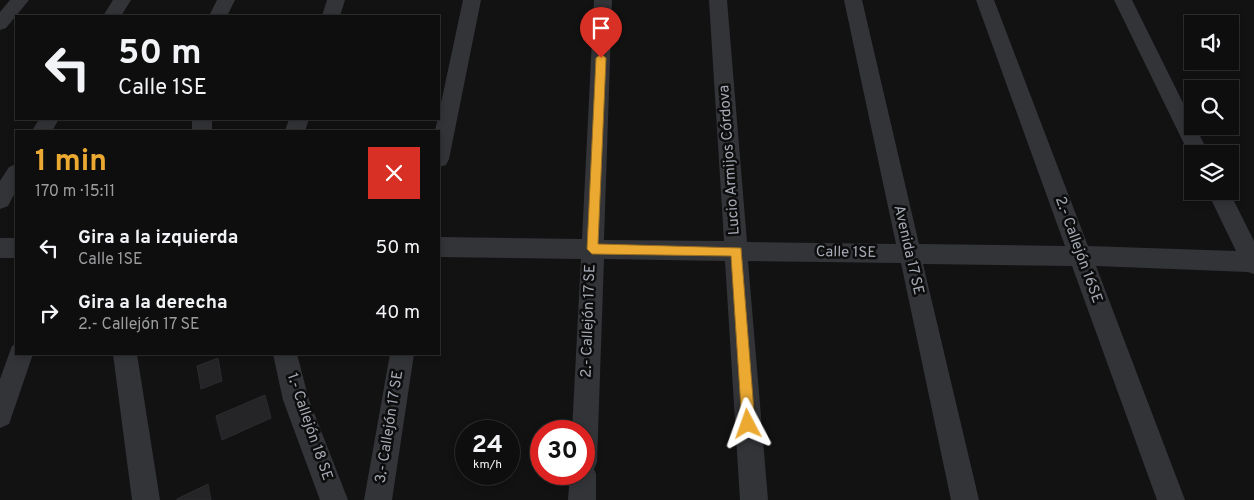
<!DOCTYPE html>
<html lang="es">
<meta charset="utf-8">
<style>
:root{--surface:#0e0e0e;--page:#1c1c1c;--text:#f1f3f6;--muted:#9b9c9e;--line:#2e2e2e;--accent:#eba932}
body{margin:0;font-family:Overpass,sans-serif;background:var(--page);color:var(--text);height:100vh;display:flex;flex-direction:column;font-size:19px;white-space:nowrap}
*{box-sizing:border-box;margin:0}
p{font-size:16px;color:var(--muted)}
.icon{flex:none;width:28px;height:28px;fill:none;stroke:currentColor;stroke-width:2;stroke-linecap:round;stroke-linejoin:round}
.map{position:relative;flex:1;overflow:hidden}
.panel{position:absolute;left:15px;top:130px;width:425px;height:225px;display:flex;flex-direction:column;background:var(--surface);border-radius:0px;box-shadow:0 2px 8px #0003,0 0 0 1px var(--line)}
.panel>*{flex:none}
.guide{position:absolute;left:15px;top:15px;width:425px;height:105px;border-radius:0px;box-shadow:0 2px 8px #0003,0 0 0 1px var(--line);background:#0e0e0e;color:var(--text);overflow:hidden}
.controls{position:absolute;left:1184px;top:15px;display:grid;gap:10px}
.controls a{display:grid;place-items:center;width:55px;height:55px;border-radius:0px;background:var(--surface);box-shadow:0 2px 8px #0003,0 0 0 1px var(--line);font-size:25px}
.speed{position:absolute;left:455px;top:420px;display:flex;gap:10px;font-size:25px;font-weight:700;text-align:center}
.speed>*{display:grid;place-content:center;width:65px;height:65px;border-radius:50%;background:var(--surface);box-shadow:0 2px 8px #0003,0 0 0 1px var(--line);line-height:1}
.speed small{font-size:12px;font-weight:400}
.speed .limit{border:8px solid #d22;background:#fff;color:#111}
.pin{position:absolute;display:grid;place-items:center;width:42px;height:42px;color:#fff;margin:-51px -21px;border-radius:50% 50% 50% 0;rotate:-45deg;box-shadow:0 0 5px #0007}
.pin .icon{rotate:45deg}
.me{position:absolute;width:55px;margin:-28px;rotate:356deg;stroke-linejoin:round;filter:drop-shadow(0 0 4px #0008)}
.turn{display:flex;align-items:center;gap:18px;height:105px;padding:0 20px;font-size:22px}
.turn .icon{width:65px;height:65px;stroke-width:2.5}
.turn b{display:block;font-size:35px;line-height:42px}
.round{display:grid;place-items:center;flex:none;width:52px;height:52px;border-radius:0px;background:var(--page)}
.summary{display:flex;align-items:center;justify-content:space-between;height:85px;padding:0 20px}
h1{font-size:30px;font-weight:700;line-height:38px;color:var(--accent)}
ul{padding:0;list-style:none}
li{display:flex;align-items:center;gap:15px;height:65px;padding:0 20px}
li div{flex:1}
li b{display:block;font-size:19px}
li em{font-style:normal}
.map>svg:first-child{display:block}
.building{fill:#252527;stroke:#2c2c2f}
.lines{fill:none;stroke-linecap:round;stroke-linejoin:round}
.minor{fill:#333438;fill-rule:evenodd}
.route{fill:#eba932;stroke:#996e20}
.labels{text-anchor:middle;dominant-baseline:central;stroke-width:5;stroke-linejoin:round;paint-order:stroke}
.street-label{font-size:15px;fill:#a4a9b3;stroke:#0d0d0e}
</style>
<div class="map">
<svg width="1254" height="500" viewBox="0 0 1254 500">
<rect width="100%" height="100%" fill="#121213"/>
<g class="building">
<path d="M218,358l4,23 -21,8 -4,-23z"/>
<path d="M265,395l6,23 -49,22 -6,-24z"/>
<path d="M208,484l3,16h-34v-1z"/>
</g>
<g class="lines">
<g class="minor">
<path d="M10,0h19l-23,28 -6,2v-18z"/>
<path d="M113,0h18l-10,16h-18z"/>
<path d="M217,0h18l-8,16h-18z"/>
<path d="M327,0h18l-5,16h-18z"/>
<path d="M463,0h18l-32,159 -3,6 -7,2v-36h-4z"/>
<path d="M594,0h18l-8,240 120,1 -15,-241h18l20,242 149,2 -52,-244h18l57,244 146,2 -89,-246h18l94,246 148,5 -29,-60h22l25,50v33l-6,-2 -152,-6 89,234h-28l-85,-234 -149,-2 56,236h-28l-50,-237 -153,-2 20,239h-28l-15,-239 -121,-2 -7,203 -3,7 2,5v26h-28l2,-26h14v-43h-12l9,-172 -142,-2v-20l143,2z"/>
<path d="M1114,0h18l60,121v5h3l14,28h-17v6z"/>
<path d="M39,119h20l-7,12h-20z"/>
<rect x="192" y="119" width="20" height="12"/>
<path d="M289,119h20l-4,12h-20z"/>
<path d="M16,164v27l-8,15 -8,3v-28l9,-14z"/>
<rect x="0" y="238" width="16" height="20"/>
<path d="M16,344v10h17l-24,70 -9,4v-49l12,-33z"/>
<path d="M113,354h24l23,146h-28z"/>
<path d="M273,354h24l12,46 39,100h-28l-37,-100z"/>
<path d="M390,354h24l-22,146h-28z"/>
</g>
</g>
<path class="route" d="M601,54l5,4 -8,186 143,4 14,176 -2,4 -5,2 -4,-2 -2,-4 -11,-168 -139,-2 -5,-5 9,-191z"/>
<g class="labels">
<g class="street-label">
<text transform="translate(730 160) rotate(-94)">Lucio Armijos Córdova</text>
<text transform="translate(908 250) rotate(77)">Avenida 17 SE</text>
<text transform="translate(1078 250) rotate(70)">2.- Callejón 16SE</text>
<text transform="translate(846 253) rotate(1)">Calle 1SE</text>
<text transform="translate(589 321) rotate(-88)">2.- Callejón 17 SE</text>
<text transform="translate(309 427) rotate(71)">1.- Callejón 18 SE</text>
<text transform="translate(390 427) rotate(-81)">3.- Callejón 17 SE</text>
</g>
</g>
</svg>
<div class="controls">
<a><svg class="icon" aria-label="sound" viewBox="0 0 24 24"><path d="M4 9h4l5-4v14l-5-4H4zM17 9q2 3 0 6"/></svg></a>
<a><svg class="icon" aria-label="search" viewBox="0 0 24 24"><circle cx="10" cy="10" r="6"/><path d="M15 15l6 6"/></svg></a>
<a><svg class="icon" aria-label="layers" viewBox="0 0 24 24"><path d="M12 4l9 5-9 5-9-5zM3 14l9 5 9-5"/></svg></a>
</div>
<div class="speed"><div>24<small>km/h</small></div><div class="limit">30</div></div>
<div class="pin" style="left:601px;top:58px;background:#d93025"><svg class="icon" aria-label="arrive" viewBox="0 0 24 24"><path d="M6 21V4h12l-3 4 3 4H6"/></svg></div>
<svg class="me" style="left:748px;top:424px" viewBox="-20 -20 40 40"><path d="M0-17L14 15 0 8-14 15z" fill="#eba932" stroke="#fff" stroke-width="4"/></svg>
<div class="guide">
<div class="turn"><svg class="icon" aria-label="left" viewBox="0 0 24 24"><path d="M17 20v-9H6M10 6l-5 5 5 5"/></svg><div><b>50 m</b>Calle 1SE</div></div>
</div>
<section class="panel">
<div class="summary"><div><h1>1 min</h1><p>170 m · 15:11</p></div><a class="round" style="background:#d93025;color:#fff"><svg class="icon" aria-label="close" viewBox="0 0 24 24"><path d="M6 6l12 12M18 6L6 18"/></svg></a></div>
<ul>
<li><svg class="icon" aria-label="left" viewBox="0 0 24 24"><path d="M17 20v-9H6M10 6l-5 5 5 5"/></svg><div><b>Gira a la izquierda</b><p>Calle 1SE</p></div><em>50 m</em></li>
<li><svg class="icon" aria-label="right" viewBox="0 0 24 24"><path d="M7 20v-9h11M14 6l5 5-5 5"/></svg><div><b>Gira a la derecha</b><p>2.- Callejón 17 SE</p></div><em>40 m</em></li>
</ul>
</section>
</div>
